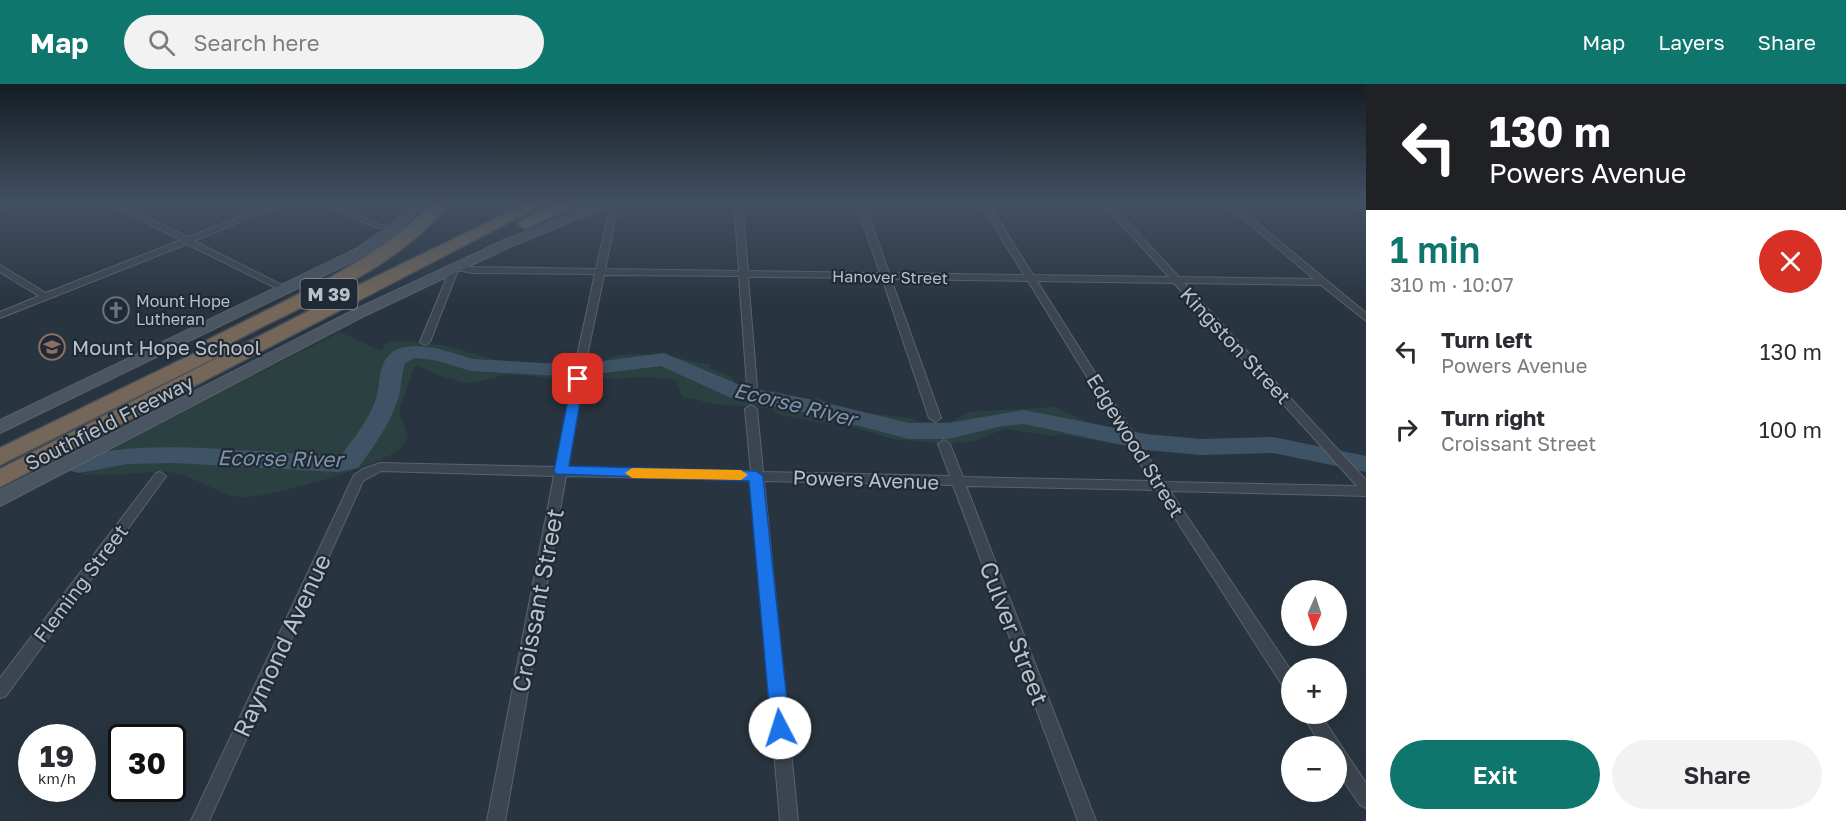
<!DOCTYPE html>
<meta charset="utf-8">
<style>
:root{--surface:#fff;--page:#f2f2f3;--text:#2b2b33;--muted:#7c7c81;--accent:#0f766e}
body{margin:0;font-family:"Golos Text",sans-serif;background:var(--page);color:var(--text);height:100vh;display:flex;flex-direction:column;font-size:22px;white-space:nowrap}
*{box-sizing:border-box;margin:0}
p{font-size:20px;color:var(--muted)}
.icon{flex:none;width:33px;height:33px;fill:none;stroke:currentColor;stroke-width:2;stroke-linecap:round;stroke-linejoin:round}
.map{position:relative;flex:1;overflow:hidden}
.sheet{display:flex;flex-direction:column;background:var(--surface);width:480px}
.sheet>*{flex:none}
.guide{background:#202124;color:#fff;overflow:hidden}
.needle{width:39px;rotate:183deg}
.fabs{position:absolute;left:1281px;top:496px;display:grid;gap:12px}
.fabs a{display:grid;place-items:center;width:66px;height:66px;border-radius:50%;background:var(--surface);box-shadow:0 6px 24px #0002;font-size:30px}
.speed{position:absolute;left:18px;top:640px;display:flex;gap:12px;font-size:30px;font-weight:700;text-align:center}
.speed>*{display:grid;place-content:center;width:78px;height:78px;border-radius:50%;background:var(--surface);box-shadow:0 6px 24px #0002;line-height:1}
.speed small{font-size:15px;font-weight:400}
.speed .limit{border:3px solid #111;border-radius:9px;background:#fff;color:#111}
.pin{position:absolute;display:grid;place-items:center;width:51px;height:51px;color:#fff;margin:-26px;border-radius:12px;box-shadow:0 3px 9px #0006}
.me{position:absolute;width:66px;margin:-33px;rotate:355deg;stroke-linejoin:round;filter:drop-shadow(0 0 4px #0008)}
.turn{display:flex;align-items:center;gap:21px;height:126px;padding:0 24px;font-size:27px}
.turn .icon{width:78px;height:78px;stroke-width:2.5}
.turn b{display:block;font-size:42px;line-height:51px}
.round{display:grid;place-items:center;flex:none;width:63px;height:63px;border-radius:32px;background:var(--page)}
.head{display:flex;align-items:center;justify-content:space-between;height:102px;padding:0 24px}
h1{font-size:36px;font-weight:600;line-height:45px;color:var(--accent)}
.cta{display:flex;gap:12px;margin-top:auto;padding:12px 24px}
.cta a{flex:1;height:69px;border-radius:36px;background:var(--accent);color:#fff;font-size:24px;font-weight:600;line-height:69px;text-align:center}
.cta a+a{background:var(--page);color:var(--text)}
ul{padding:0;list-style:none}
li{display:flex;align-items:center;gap:18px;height:78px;padding:0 24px}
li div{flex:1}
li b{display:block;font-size:22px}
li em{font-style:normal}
header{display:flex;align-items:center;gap:36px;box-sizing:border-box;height:84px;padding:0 30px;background:var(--accent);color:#fff}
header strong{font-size:28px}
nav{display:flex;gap:33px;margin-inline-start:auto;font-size:21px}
.search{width:420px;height:54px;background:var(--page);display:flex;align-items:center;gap:15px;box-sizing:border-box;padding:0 21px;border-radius:33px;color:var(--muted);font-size:22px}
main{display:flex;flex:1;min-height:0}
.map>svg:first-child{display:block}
.green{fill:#2b4141}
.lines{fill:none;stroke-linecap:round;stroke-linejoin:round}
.river{fill:#3f5366;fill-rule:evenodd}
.street-casing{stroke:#5a636c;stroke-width:2}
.secondary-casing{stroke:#5a636c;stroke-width:2}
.highway-casing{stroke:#475059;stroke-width:3}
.street{fill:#3c454f;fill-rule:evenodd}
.secondary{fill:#4a5561;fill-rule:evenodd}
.highway{fill:#746759;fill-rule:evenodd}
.route{fill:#1a73e8;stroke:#114b97;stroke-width:1.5}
.slow{fill:#f59e0b}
.labels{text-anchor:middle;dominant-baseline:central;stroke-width:4.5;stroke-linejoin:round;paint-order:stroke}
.far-street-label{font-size:16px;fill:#b8c0c9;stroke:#212a34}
.far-poi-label{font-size:16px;fill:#b8c0c9;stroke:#212a34;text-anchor:start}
.shield{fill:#212a34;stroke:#8b939c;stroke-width:1.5}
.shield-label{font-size:18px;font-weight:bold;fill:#b8c0c9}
.street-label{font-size:20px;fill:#b8c0c9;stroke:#212a34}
.poi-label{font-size:20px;fill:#b8c0c9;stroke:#212a34;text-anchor:start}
.water-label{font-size:21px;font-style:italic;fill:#7c93aa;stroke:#212a34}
.near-street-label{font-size:24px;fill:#b8c0c9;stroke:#212a34}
</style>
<header>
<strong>Map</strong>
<div class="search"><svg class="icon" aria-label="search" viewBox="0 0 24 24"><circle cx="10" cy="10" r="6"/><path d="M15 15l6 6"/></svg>Search here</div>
<nav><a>Map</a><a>Layers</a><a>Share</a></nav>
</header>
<main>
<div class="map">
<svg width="1366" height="737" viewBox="0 0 1366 737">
<rect width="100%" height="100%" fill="#28343f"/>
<g class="green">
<path d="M552,119h49l-54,20 -15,-7 -14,6z"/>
<path d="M340,248l41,19 4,-7 12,-4 51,6 54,16 93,2 23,-9 22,-1 28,2 43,9 -2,3 23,9 4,7 9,5 34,3 10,5 23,4 5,-3 40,14 52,6 11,4h32l17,-11 7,1 6,-2 4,1 68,-4 60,26 6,12 -62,-11 -6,2 -48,-7 -30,12 -25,3 -57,-5 -54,-17 -10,2 -48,-9 -11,-7 -56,-4 -31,-8 -6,-16 -27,-3 -89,4 -20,-4 -32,-3 -31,8 -13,1 -26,-8 -21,-9 -3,2 -15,43 9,26c-3,6 -6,11 -11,14 -23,16 -130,48 -157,46 -24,-2 -47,-24 -74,-25 -27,-1 -53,5 -82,3l-1,-11 31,-18z"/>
</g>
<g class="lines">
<path class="river" d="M415,262l21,2 37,11 88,5 27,-1 76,-10 81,34 69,13 95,23h39l76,-13 122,24 55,5 72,-2 93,19v16l-93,-19 -72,2 -55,-5 -122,-26 -21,2 -55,13h-39l-95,-25 -83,-16 -70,-32 -73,9 -27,1 -90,-5 -37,-11 -19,-2 -10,5c-4,12 -3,24 -7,36 -9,27 -24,47 -40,69l-20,4 -164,-9 -46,1 -49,9 -9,-2 -3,-6 3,-6c68,-19 138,-10 207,-7 21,1 44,5 64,3 14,-18 27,-34 35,-56 5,-14 1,-31 13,-44 7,-7 16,-8 26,-9z"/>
<g class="street-casing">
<g id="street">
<path d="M11,119h11l-22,7v-4z"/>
<path d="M108,119h9l71,34 88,-34h10l-92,38 96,48 -5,3 -3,-1 -95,-47 -187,74v-6l39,-16 -39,-24v-7l46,28 135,-53z"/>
<path d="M319,119h10l56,23 -7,2z"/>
<path d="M734,119h8l6,68 132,2 -24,-70h8l25,70 135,2 -44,-72h8l45,72 136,2 -67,-74h8l69,74 135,2 -89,-76h8l133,110v8l-45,-36 -137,-2 182,197v16l-196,-5 122,181v21l-6,-2 -129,-201 -191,-4 130,335h-18l-125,-336 -189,-4 34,340h-18l-29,-341 -185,-4 -61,345h-18l67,-345 -173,-5 -18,10 -154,340h-18l163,-346 9,-6 17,-6 176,4 18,-90 4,-1 5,3 -15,88 183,5 -6,-63 6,-4 6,4 6,63 187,4 -12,-32 6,-4 6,4 13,33 188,4 -123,-200 -137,-2 50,139 -6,4 -6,-4 -47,-140 -134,-1 9,110 -5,3 -5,-3 -8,-111 -135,-1 -18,86 -5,3 -5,-3 19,-87 -123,-1 -14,-3 -28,72 -5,3 -5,-3 32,-77 20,2 124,2 13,-57 4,-2 4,2 -12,57 134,2zM1037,197l137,2 183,203 -193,-4z"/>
<path d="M1349,119h9l8,5v6z"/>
<path d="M160,388l6,4 -2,3 -158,217 -6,2v-20l156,-205z"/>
<path d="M1302,630h18l46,69v25l-6,-3 -24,-35v-23h-14z"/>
</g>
</g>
<g class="secondary-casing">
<g id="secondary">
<path d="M411,119h12l-24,28 -33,24 -366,178v-13l356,-171 35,-24z"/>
<path d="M600,119h16l-104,43 -150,71 -362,189v-16l352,-179 152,-71z"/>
</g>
</g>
<g class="highway-casing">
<g id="highway">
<path d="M433,119h15c-49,67 -146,101 -217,140l3,3 -3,4 -231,115v-17l199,-97 -2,-3 3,-4c81,-43 168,-76 233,-141z"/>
<path d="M528,119h18l-546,284v-18l369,-189z"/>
<path d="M560,119h18l-48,24 -5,2 -8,-5 3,-3z"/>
</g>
</g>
<use href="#street" class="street"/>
<use href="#secondary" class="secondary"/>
<use href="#highway" class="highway"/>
</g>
<linearGradient id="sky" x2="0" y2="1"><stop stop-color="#161d23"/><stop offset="0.54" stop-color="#425063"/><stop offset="1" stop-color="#425063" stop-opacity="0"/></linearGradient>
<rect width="1366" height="222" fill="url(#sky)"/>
<path class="route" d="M578,292l6,3 -15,87 187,5 7,5 27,252 -3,6 -7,3 -7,-3 -2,-6 -22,-247 -193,-7 -2,-3 18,-92z"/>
<path class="slow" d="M632,384l109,2 7,5 -7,5 -109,-2 -7,-5z"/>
<defs>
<g id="church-ring" transform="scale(1.35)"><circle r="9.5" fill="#212a34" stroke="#6b7280" stroke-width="1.5"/><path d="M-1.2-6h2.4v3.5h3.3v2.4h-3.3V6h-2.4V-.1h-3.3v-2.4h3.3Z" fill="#6b7280"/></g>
<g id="school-ring" transform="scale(1.35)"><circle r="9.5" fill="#212a34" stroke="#8d6e63" stroke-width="1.5"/><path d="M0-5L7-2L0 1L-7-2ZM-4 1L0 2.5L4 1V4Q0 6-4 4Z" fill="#8d6e63"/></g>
</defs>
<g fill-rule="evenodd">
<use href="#church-ring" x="116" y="226"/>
<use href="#school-ring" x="52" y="263"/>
</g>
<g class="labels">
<g class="far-street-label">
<text transform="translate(890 193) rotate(1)">Hanover Street</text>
</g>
<g class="far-poi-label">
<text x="136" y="217">Mount Hope<tspan x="136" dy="18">Lutheran</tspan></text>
</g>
<rect class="shield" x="300.5" y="195" width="57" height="30" rx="4.5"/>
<g class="shield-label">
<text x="329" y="210">M 39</text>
</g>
<g class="street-label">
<text transform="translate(1236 261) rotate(47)">Kingston Street</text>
<text transform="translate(109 338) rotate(-27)">Southfield Freeway</text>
<text transform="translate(1136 361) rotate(58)">Edgewood Street</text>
<text transform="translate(866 395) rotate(2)">Powers Avenue</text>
<text transform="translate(80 499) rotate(-53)">Fleming Street</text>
</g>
<g class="poi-label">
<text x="72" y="263">Mount Hope School</text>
</g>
<g class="water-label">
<text transform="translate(795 320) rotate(14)">Ecorse River</text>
<text transform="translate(280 374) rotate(1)">Ecorse River</text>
</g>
<g class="near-street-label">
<text transform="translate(537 516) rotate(-79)">Croissant Street</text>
<text transform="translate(1015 549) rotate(69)">Culver Street</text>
<text transform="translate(281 561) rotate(-65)">Raymond Avenue</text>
</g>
</g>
</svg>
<div class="fabs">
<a><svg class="needle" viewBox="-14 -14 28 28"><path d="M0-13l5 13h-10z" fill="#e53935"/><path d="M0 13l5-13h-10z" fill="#7c7c81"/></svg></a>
<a>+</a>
<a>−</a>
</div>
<div class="speed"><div>19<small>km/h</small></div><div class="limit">30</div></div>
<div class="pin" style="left:578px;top:295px;background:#d93025"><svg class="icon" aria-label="arrive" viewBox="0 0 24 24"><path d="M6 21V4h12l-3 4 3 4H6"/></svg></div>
<svg class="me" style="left:780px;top:644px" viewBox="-20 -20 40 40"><circle r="19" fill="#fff"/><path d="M0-13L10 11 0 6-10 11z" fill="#1a73e8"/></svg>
</div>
<section class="sheet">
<div class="guide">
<div class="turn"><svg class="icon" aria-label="left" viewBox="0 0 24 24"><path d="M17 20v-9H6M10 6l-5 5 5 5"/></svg><div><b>130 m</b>Powers Avenue</div></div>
</div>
<div class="head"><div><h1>1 min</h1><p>310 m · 10:07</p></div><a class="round" style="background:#d93025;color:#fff"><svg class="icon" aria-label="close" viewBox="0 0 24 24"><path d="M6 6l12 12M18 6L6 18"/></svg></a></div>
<ul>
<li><svg class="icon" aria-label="left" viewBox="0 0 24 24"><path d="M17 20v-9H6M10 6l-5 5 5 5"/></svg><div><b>Turn left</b><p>Powers Avenue</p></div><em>130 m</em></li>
<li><svg class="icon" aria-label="right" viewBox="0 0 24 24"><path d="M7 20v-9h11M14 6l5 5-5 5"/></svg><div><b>Turn right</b><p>Croissant Street</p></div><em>100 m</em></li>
</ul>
<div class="cta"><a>Exit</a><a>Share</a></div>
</section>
</main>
